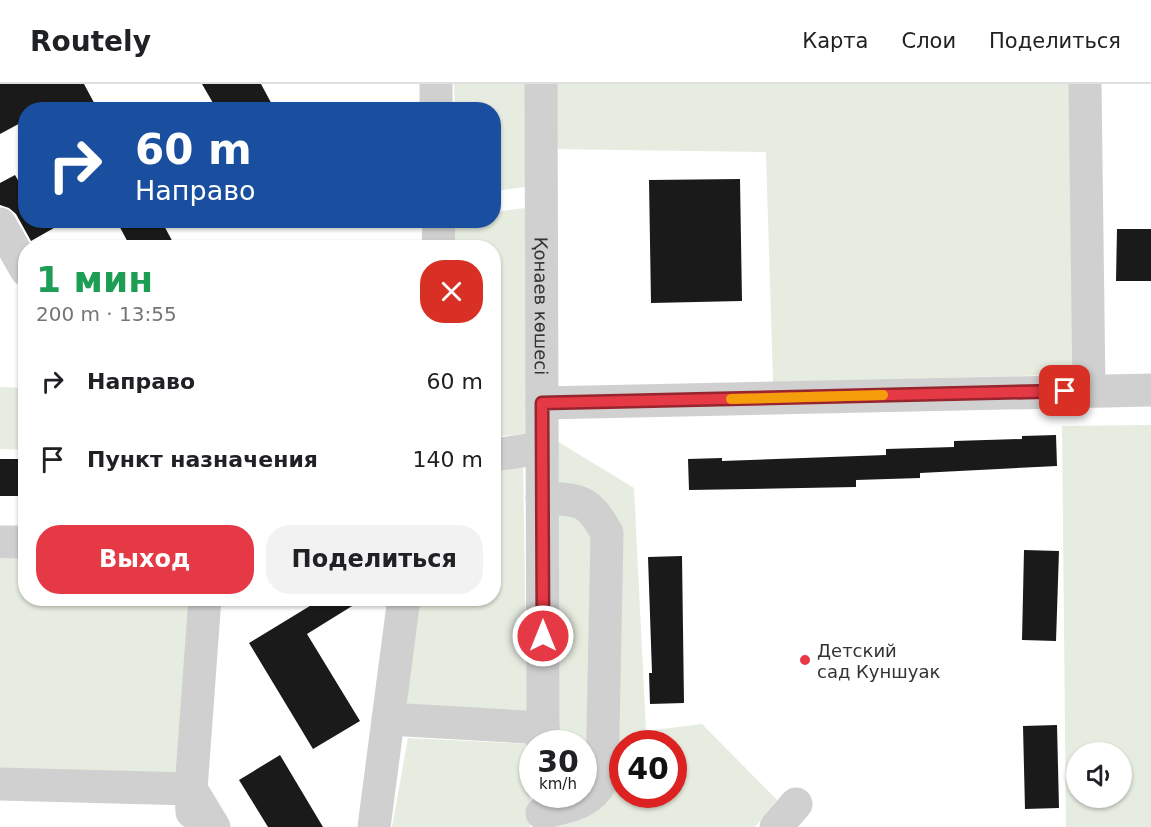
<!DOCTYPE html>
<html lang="ru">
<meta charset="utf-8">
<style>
:root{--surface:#fff;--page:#f2f2f2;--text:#202124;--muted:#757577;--line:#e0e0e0;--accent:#e63946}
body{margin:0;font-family:"DejaVu Sans",sans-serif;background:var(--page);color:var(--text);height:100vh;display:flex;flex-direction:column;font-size:22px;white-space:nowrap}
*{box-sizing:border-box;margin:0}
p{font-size:20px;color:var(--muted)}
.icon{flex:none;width:33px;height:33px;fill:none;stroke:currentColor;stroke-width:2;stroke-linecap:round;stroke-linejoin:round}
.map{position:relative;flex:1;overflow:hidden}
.drawer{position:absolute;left:18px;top:156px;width:483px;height:366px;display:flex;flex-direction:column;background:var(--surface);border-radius:24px;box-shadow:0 2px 4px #0004}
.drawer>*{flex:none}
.hud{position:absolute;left:18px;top:18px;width:483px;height:126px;border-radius:24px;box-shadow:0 2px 4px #0004;background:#1a4fa0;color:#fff;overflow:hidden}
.buttons{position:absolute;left:1066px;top:658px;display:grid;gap:12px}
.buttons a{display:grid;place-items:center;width:66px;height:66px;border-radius:50%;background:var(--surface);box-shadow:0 2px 4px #0004;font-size:30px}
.speed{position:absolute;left:519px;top:646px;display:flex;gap:12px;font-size:30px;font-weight:700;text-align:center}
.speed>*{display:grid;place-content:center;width:78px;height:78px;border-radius:50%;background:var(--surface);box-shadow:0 2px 4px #0004;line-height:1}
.speed small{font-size:15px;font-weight:400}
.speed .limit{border:9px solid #d22;background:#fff;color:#111}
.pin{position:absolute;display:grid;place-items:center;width:51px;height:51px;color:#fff;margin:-26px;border-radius:12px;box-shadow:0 3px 9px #0006}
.me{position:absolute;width:66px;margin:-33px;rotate:0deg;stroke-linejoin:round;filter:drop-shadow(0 0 4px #0008)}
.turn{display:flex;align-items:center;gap:21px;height:126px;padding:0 18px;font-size:27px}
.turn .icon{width:78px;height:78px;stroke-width:2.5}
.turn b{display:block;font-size:42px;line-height:51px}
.round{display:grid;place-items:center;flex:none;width:63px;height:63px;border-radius:24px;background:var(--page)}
.headline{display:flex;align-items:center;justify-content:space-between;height:102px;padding:0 18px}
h1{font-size:36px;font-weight:600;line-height:45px;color:#1e9e55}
.button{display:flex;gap:12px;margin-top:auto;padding:12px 18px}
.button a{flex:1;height:69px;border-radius:24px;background:var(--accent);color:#fff;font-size:24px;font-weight:600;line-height:69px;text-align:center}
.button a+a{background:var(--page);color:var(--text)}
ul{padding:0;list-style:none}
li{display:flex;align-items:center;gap:18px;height:78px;padding:0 18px}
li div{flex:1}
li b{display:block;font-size:22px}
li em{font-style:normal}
header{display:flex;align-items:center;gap:36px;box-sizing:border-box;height:84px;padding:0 30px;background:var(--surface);border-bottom:2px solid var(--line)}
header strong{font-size:28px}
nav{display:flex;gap:33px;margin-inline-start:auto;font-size:21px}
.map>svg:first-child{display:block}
.green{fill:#e6ecdf;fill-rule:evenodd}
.building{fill:#1a1a1a}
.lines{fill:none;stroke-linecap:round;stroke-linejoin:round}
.minor{stroke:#d0d0d0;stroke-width:33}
.route-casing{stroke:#96252e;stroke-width:15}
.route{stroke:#e63946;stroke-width:10}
.slow{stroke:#f59e0b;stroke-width:10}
.poi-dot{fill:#e63946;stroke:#fff;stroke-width:2}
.labels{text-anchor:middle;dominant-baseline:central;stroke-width:6;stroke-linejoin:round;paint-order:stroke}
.street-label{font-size:18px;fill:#333;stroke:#fff}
.poi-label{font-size:18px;fill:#333;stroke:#fff;text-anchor:start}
</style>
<header>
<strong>Routely</strong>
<nav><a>Карта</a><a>Слои</a><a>Поделиться</a></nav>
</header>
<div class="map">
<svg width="1151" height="743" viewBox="0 0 1151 743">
<rect width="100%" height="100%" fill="#fff"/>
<g class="green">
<path d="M454,0h72v103l-32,4v-81l-39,-1z"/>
<path d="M554,0h535l4,290 -320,8 -7,-230 -214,-3z"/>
<path d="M525,124l7,225 -38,4v-189h-71l4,-28h67v-8z"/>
<path d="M0,303l25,1v62l-25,-1z"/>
<path d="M1151,341v402h-85l-4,-401zM1077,669h45v45h-45z"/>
<path d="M552,354l82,50 12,243 56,-7 75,76 -22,27h-202l31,-32v-51h-31zM622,660h52v51h-52z"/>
<path d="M523,376l4,255 -128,-6 15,-110 80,-1v-132z"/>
<path d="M25,474l1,40 183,1 -7,179 -202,-1v-218z"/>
<path d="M408,654l123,6 -1,83h-138z"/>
</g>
<g class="building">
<path d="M0,0h84l14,26h-72v10l-26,14z"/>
<path d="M202,0h59l14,26h-58z"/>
<path d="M15,91l11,19v26h42l-37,21 -15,-27 -7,-6 -9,-3v-22z"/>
<path d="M740,95l2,122 -91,2 -2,-123z"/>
<path d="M116,136h45l15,28h-45z"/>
<path d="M1117,145h34v52h-35z"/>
<path d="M1056,351l1,31 -137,7v5l-64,2v7l-167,3 -1,-31 34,-1v3l164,-6v-6l68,-2v-6l68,-2v-3z"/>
<rect x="0" y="375" width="26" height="37"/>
<path d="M1024,466l35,1 -3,90 -34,-1z"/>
<path d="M682,472l2,147 -34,1 -1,-31h3l-4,-116z"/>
<path d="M323,514h42l-58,36 53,87 -47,28 -64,-106z"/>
<path d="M1057,641l2,83 -34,1 -2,-83z"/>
<path d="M280,671l43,72h-55l-29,-47z"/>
</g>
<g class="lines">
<g class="minor">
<path d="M436,0v26"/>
<path id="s1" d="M541,0l2,660"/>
<path d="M1085,0l4,307"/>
<path d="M0,140l26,46"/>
<path d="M438,164l1,-28"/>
<path d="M542,319l609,-13"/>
<path d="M494,371l48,-7"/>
<path d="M0,458h26"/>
<path d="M388,635l155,9"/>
<path d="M0,700l191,5 23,38"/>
<path d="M192,728l-1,-23 14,-191"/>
<path d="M542,729c25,-7 47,-8 60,-32l5,-248c-20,-35 -27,-33 -65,-35"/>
<path d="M374,743l30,-229"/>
<path d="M776,743l20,-23"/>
</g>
</g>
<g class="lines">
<g class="route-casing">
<path id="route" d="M543,552l-1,-233 523,-12"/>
</g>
<use href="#route" class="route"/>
<path class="slow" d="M731,315l152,-4"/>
</g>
<circle class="poi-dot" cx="805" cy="576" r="6"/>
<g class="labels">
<g class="street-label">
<text stroke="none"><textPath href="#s1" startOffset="222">Қонаев көшесі</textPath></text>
</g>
<g class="poi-label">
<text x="817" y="566">Детский<tspan x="817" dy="21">сад Куншуак</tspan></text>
</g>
</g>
</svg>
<div class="buttons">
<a><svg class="icon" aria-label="sound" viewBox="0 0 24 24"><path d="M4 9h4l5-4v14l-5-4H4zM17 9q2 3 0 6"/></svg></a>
</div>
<div class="speed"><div>30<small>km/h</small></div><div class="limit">40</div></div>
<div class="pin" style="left:1065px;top:307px;background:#d93025"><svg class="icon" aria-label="arrive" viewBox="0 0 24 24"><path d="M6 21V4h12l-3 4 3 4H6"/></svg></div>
<svg class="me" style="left:543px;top:552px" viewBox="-20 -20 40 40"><circle r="17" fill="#e63946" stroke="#fff" stroke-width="3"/><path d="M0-11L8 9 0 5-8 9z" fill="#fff"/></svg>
<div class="hud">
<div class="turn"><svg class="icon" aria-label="right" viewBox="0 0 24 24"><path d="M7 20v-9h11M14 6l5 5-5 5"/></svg><div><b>60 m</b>Направо</div></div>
</div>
<section class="drawer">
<div class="headline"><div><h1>1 мин</h1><p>200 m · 13:55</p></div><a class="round" style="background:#d93025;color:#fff"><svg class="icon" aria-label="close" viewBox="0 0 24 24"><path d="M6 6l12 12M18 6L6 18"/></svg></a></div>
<ul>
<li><svg class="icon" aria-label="right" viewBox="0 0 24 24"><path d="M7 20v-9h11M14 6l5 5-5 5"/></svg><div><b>Направо</b></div><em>60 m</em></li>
<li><svg class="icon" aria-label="arrive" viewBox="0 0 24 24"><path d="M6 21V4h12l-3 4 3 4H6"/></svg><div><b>Пункт назначения</b></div><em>140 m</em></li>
</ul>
<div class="button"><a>Выход</a><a>Поделиться</a></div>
</section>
</div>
